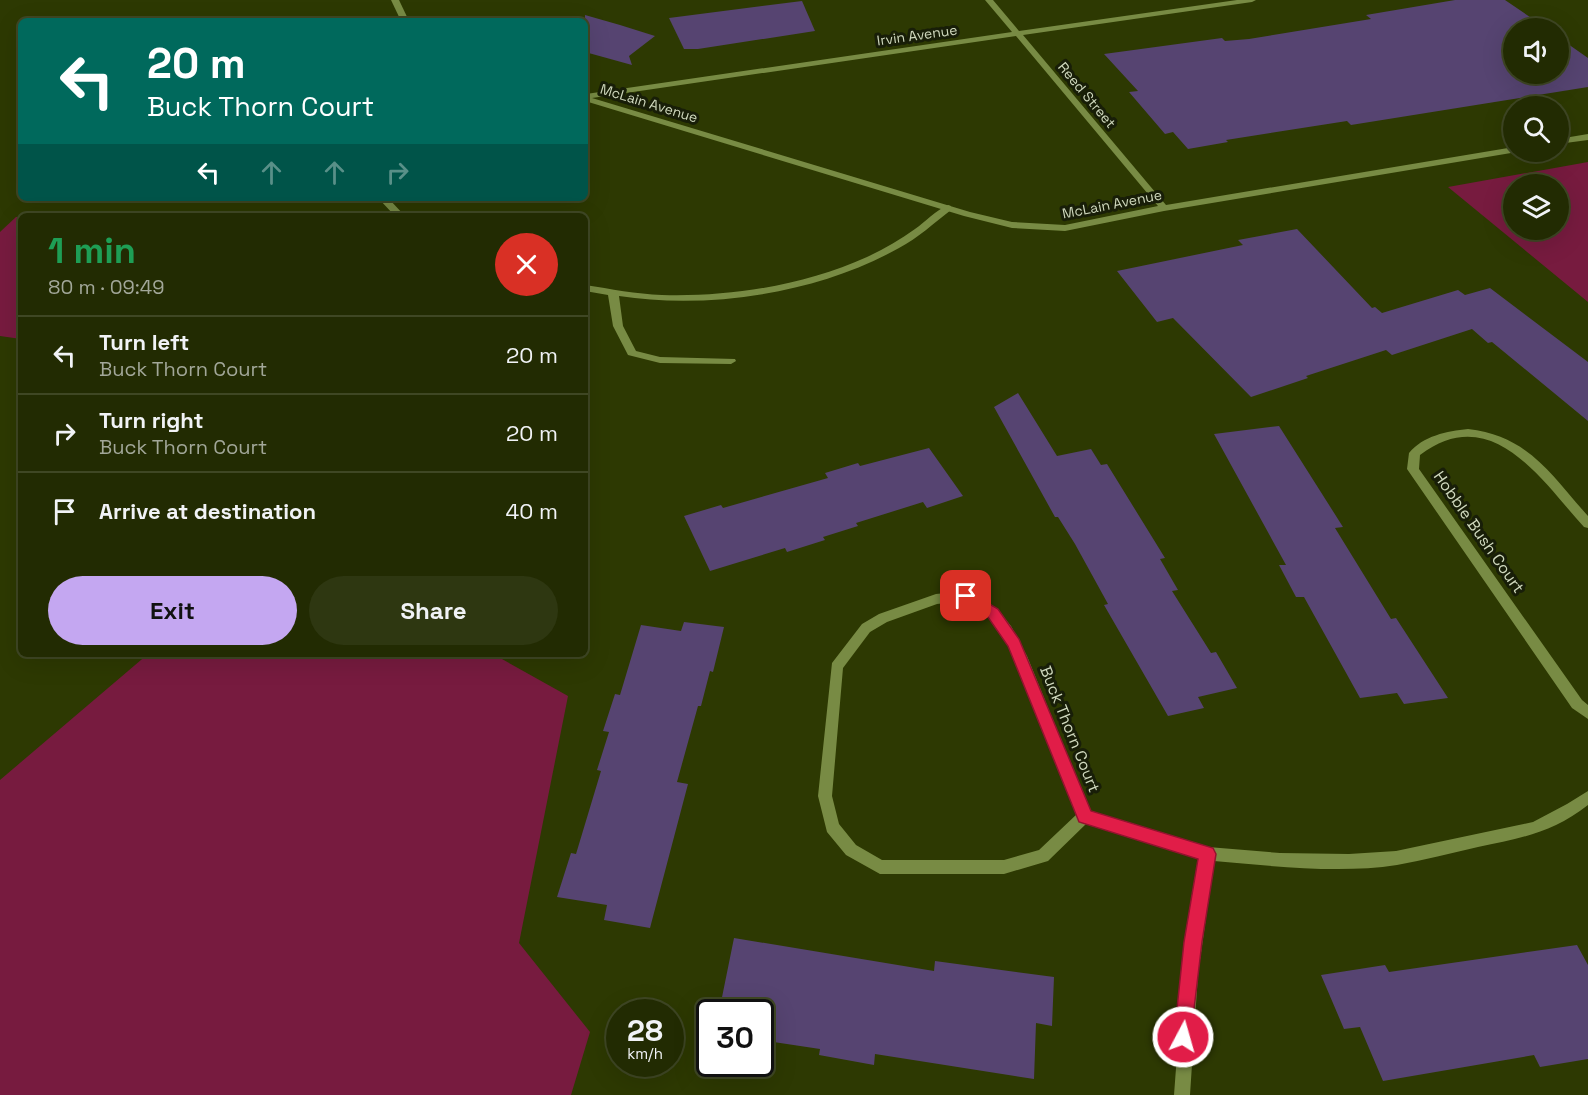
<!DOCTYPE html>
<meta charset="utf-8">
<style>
:root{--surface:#222b02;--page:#2e3711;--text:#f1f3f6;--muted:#a2a799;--line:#3f4724;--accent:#c4a7f1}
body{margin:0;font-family:"Space Grotesk",sans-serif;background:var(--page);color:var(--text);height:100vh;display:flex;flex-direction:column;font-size:22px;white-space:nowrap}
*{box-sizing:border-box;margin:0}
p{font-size:20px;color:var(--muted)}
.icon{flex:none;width:33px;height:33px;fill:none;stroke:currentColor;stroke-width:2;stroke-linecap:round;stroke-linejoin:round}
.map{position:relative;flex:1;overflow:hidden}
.drawer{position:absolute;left:18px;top:213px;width:570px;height:444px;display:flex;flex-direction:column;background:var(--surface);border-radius:9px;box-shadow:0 6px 24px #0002,0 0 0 2px var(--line)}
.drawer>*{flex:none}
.hud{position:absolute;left:18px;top:18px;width:570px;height:183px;border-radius:9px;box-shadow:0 6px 24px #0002,0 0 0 2px var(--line);background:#00695c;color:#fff;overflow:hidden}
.buttons{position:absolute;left:1503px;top:18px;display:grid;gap:12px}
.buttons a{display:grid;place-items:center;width:66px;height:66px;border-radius:50%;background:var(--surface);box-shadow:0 6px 24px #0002,0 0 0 2px var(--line);font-size:30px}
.speed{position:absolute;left:606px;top:999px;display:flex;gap:12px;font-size:30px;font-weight:700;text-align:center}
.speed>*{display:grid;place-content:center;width:78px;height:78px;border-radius:50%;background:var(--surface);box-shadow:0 6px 24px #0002,0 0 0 2px var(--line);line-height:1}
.speed small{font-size:15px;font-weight:400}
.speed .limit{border:3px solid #111;border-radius:9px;background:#fff;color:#111}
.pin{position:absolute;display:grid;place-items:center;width:51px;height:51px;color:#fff;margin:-26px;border-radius:12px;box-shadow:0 3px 9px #0006}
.me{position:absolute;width:66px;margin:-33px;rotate:6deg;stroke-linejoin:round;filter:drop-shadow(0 0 4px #0008)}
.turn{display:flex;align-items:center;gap:21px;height:126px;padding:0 30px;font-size:27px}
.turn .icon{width:78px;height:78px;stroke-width:2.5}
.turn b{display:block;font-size:42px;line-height:51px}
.lanes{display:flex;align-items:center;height:57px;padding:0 30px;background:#0003;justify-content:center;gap:30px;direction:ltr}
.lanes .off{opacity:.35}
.round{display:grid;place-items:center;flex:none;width:63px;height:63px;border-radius:32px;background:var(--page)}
.overview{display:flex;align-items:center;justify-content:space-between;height:102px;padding:0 30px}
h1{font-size:36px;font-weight:800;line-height:45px;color:#1e9e55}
.button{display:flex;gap:12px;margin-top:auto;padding:12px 30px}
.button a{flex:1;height:69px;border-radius:36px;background:var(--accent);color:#111;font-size:24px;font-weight:800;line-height:69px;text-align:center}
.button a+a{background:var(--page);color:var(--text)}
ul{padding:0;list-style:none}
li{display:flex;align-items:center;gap:18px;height:78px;padding:0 30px;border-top:2px solid var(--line)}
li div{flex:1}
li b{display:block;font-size:22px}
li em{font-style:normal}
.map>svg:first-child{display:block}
.green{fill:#771b3f;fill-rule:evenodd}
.building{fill:#564471}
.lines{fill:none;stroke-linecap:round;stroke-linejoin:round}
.service{fill:#788b44;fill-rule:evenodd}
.minor{fill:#788b44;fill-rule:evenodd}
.route{fill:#e11d48;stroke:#92132f;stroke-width:1.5}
.labels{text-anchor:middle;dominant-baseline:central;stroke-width:6;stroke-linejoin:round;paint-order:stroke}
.far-street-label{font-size:14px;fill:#d0d9be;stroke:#181e08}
.street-label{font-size:16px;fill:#d0d9be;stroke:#181e08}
</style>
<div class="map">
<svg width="1588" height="1095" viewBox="0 0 1588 1095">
<rect width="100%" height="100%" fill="#2d3902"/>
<g class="green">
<path d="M1588,162v140l-140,-115zM1514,184h44v46h-44z"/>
<path d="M16,217h5v122l-21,-3v-104z"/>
<path d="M148,654h345l75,42 -49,247 71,89 -19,63h-571v-315z"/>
</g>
<g class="building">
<path d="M1455,0h50l41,28h-32v46h44v-37l30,21v29l-237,38 -4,-4 -121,19 2,2 -40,7 -15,-17 -8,2 -36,-42 9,-1 -34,-37 118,-16 3,3 24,-2 122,-20 -5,-4z"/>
<path d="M802,1l13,30 -117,18h-14l-15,-31z"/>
<path d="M585,15l35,10 35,11 -26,20 3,9 -47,-13z"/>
<path d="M1297,229l75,79 3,-1 7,6 76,-23 7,5 25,-7 98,74v59l-96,-79 -4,1 -16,-14 -80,26 -6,-5 -80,26 2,2 -57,19 -78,-79 -16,4 -40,-51 126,-26 -5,-5z"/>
<path d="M1018,393l39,63 34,-7 10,16 6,-1 58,94 -5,1 18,31 -6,1 39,62 5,-1 21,36 -39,9 6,11 -36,8 -64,-111 4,-1 -33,-60 -17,-27h-3l-61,-110z"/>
<path d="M1279,426l64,101 -8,1 56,91 5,-1 52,80 -44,6 -7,-11 -37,5 -56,-101h-8l-17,-32h7l-72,-131z"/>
<path d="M929,448l34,48 -36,12 -4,-6 -67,21 2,3 -35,11 2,3 -38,12 -2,-4 -75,23 -26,-55 37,-11 2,3 105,-30 -3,-5 33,-10 2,3z"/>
<path d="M684,622l40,5 -11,45 -3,-1 -9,35h-3l-21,76 11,2 -38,144 -46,-8 3,-15 -50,-8 14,-44 5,1 25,-83 -4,-1 12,-38 -6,-1 12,-37 5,1 21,-70 40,6z"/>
<path d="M734,938l200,33 1,-10 119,16 -2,49 -16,-3 -2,56 -159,-25 -1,11 -55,-10 1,-6 -60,-9v-28h-41z"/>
<path d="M1577,945l11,20v94l-48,8 -6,-12 -151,26 -23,-54 -16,2 -23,-54 64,-10 4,7z"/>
</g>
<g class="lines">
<g class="service">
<path d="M378,198h10l17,18h-10z"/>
<path d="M948,205l3,1v4c-17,13 -33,28 -52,38 -80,45 -190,62 -280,48l4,30 13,25 24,6 75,2 1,2 -5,3 -71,-1 -32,-8 -15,-29 -5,-31 -23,-4v-6c26,4 51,9 77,10 69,2 143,-10 205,-38 17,-8 33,-17 48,-28 10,-7 21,-19 33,-24z"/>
</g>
<g class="minor">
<path d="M391,0h8l10,21h-8z"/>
<path d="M985,0h8l26,31 218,-31h19l-4,2 -229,33 143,170 348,-58v5h3l-353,59 -99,20 -53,-3 -48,-12 -379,-115 1,-7 426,-62zM1016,36l142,170 -93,19 -53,-3 -42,-10 -378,-114z"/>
<path d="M1588,134v6l-30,4v-5z"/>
<path d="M1468,429c61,7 83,46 120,87v12l-4,-1c-43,-47 -92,-126 -164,-72l-1,14 163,231 6,5v14l-16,-11 -165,-239 2,-16c14,-17 38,-22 59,-24z"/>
<path d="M966,591l31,18 14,17 16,30 63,155 118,36 72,6 69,1 47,-3 137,-29 34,-18 21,-13v14c-36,28 -67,33 -110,42 -27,6 -54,13 -81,18 -58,9 -124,1 -183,-4l-16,113 -8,121h-16l9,-121 17,-116 -113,-35 -39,38 -44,13h-124l-34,-19 -19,-23 -9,-36 14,-133 30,-39 17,-10 57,-20zM964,601l25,16 14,17 12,23 62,157 -38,36 -35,10h-122l-26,-15 -17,-21 -7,-28 11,-128 27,-36 17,-10 50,-18z"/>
</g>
</g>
<path class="route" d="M966,590l32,19 21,30 72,172 122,37 3,6 -14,88 -12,101 -7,3 -6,-3 -3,-6 10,-95 14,-83 -119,-37 -71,-176 -20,-29 -27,-17 -2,-4z"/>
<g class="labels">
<g class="far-street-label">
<text transform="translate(917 35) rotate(-8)">Irvin Avenue</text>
<text transform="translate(1087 95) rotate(50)">Reed Street</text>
<text transform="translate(649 103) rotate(17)">McLain Avenue</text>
<text transform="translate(1112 204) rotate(-11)">McLain Avenue</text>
</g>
<g class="street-label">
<text transform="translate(1479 532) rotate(55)">Hobble Bush Court</text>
<text transform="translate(1070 729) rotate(68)">Buck Thorn Court</text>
</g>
</g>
</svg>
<div class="buttons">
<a><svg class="icon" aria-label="sound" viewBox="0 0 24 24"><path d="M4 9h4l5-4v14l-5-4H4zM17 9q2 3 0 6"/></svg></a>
<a><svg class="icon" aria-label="search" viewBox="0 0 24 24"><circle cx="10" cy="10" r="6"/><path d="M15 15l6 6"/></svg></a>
<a><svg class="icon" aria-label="layers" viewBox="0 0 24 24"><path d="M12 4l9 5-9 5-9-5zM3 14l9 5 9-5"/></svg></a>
</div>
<div class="speed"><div>28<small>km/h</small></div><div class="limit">30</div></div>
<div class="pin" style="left:966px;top:596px;background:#d93025"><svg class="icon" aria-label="arrive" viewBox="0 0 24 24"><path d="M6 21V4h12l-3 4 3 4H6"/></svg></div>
<svg class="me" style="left:1183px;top:1037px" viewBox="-20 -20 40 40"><circle r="17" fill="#e11d48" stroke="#fff" stroke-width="3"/><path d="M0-11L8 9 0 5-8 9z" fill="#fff"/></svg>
<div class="hud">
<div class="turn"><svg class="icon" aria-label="left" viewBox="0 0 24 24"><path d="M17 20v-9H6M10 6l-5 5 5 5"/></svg><div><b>20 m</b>Buck Thorn Court</div></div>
<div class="lanes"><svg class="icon" aria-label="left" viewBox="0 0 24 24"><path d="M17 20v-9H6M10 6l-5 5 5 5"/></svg><svg class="icon off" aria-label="ahead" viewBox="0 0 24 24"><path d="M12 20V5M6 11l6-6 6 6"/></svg><svg class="icon off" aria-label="ahead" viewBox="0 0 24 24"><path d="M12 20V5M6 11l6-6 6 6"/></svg><svg class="icon off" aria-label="right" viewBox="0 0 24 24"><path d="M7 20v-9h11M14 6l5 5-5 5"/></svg></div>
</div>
<section class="drawer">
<div class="overview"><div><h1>1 min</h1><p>80 m · 09:49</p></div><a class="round" style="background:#d93025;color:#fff"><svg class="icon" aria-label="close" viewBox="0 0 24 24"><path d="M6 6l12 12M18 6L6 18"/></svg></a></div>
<ul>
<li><svg class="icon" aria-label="left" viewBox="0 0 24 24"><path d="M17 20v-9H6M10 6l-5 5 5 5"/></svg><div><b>Turn left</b><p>Buck Thorn Court</p></div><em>20 m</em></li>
<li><svg class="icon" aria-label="right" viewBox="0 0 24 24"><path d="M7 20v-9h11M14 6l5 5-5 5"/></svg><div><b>Turn right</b><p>Buck Thorn Court</p></div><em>20 m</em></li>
<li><svg class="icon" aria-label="arrive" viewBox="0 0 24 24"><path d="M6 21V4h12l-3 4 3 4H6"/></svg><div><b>Arrive at destination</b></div><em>40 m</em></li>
</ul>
<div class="button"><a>Exit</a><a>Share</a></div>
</section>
</div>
